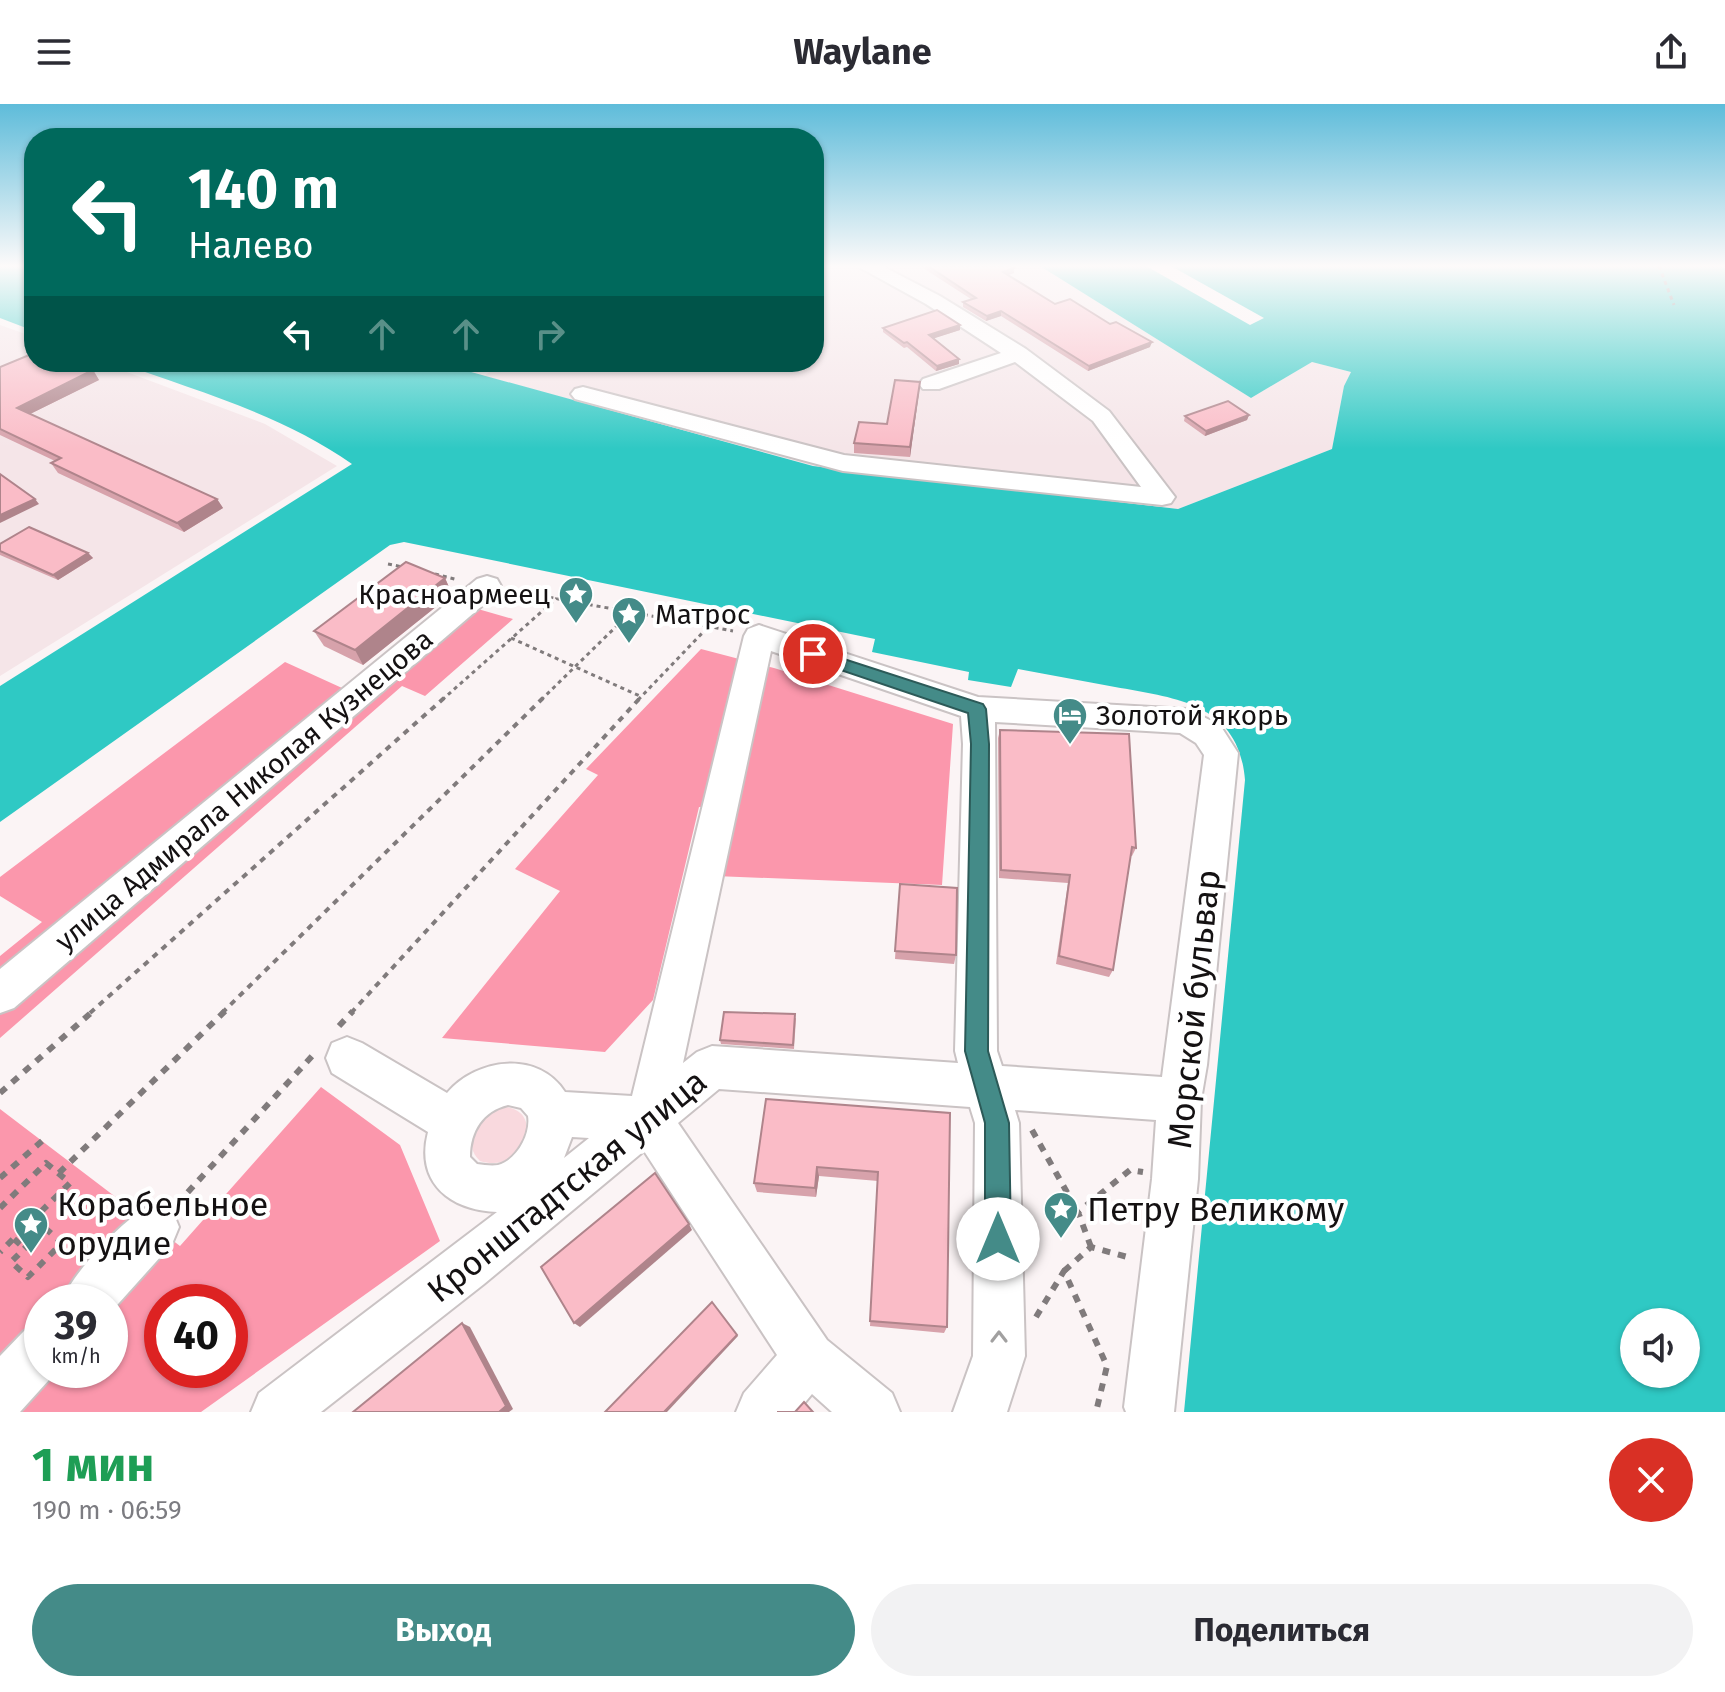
<!DOCTYPE html>
<html lang="ru">
<meta charset="utf-8">
<style>
:root{--surface:#fff;--page:#f2f2f3;--text:#2b2b33;--muted:#7c7c81;--accent:#448b88}
body{margin:0;font-family:"Fira Sans",sans-serif;background:var(--page);color:var(--text);height:100vh;display:flex;flex-direction:column;font-size:30px;white-space:nowrap}
*{box-sizing:border-box;margin:0}
p{font-size:26px;color:var(--muted)}
.icon{flex:none;width:44px;height:44px;fill:none;stroke:currentColor;stroke-width:2;stroke-linecap:round;stroke-linejoin:round}
.map{position:relative;height:1308px;overflow:hidden}
.details{display:flex;flex-direction:column;background:var(--surface);flex:1}
.details>*{flex:none}
.top-card{position:absolute;left:24px;top:24px;width:800px;height:244px;border-radius:32px;box-shadow:0 2px 6px #0004;background:#00695c;color:#fff;overflow:hidden}
.tools{position:absolute;left:1620px;top:1204px;display:grid;gap:16px}
.tools a{display:grid;place-items:center;width:80px;height:80px;border-radius:50%;background:var(--surface);box-shadow:0 2px 6px #0004;font-size:40px}
.speed{position:absolute;left:24px;top:1180px;display:flex;gap:16px;font-size:40px;font-weight:700;text-align:center}
.speed>*{display:grid;place-content:center;width:104px;height:104px;border-radius:50%;background:var(--surface);box-shadow:0 2px 6px #0004;line-height:1}
.speed small{font-size:20px;font-weight:400}
.speed .limit{border:12px solid #d22;background:#fff;color:#111}
.pin{position:absolute;display:grid;place-items:center;width:68px;height:68px;color:#fff;margin:-34px;border:4px solid #fff;border-radius:50%;box-shadow:0 2px 8px #0007}
.me{position:absolute;width:88px;margin:-44px;rotate:0deg;stroke-linejoin:round;filter:drop-shadow(0 0 6px #0008)}
.turn{display:flex;align-items:center;gap:28px;height:168px;padding:0 32px;font-size:36px}
.turn .icon{width:104px;height:104px;stroke-width:2.5}
.turn b{display:block;font-size:56px;line-height:68px}
.lanes{display:flex;align-items:center;height:76px;padding:0 32px;background:#0003;justify-content:center;gap:40px;direction:ltr}
.lanes .off{opacity:.35}
.round{display:grid;place-items:center;flex:none;width:84px;height:84px;border-radius:42px;background:var(--page)}
.overview{display:flex;align-items:center;justify-content:space-between;height:136px;padding:0 32px}
h1{font-size:48px;font-weight:700;line-height:60px;color:#1e9e55}
.primary-button{display:flex;gap:16px;margin-top:auto;padding:16px 32px}
.primary-button a{flex:1;height:92px;border-radius:48px;background:var(--accent);color:#fff;font-size:32px;font-weight:700;line-height:92px;text-align:center}
.primary-button a+a{background:var(--page);color:var(--text)}
header{display:flex;justify-content:space-between;align-items:center;height:104px;padding:0 32px;background:var(--surface);font-size:36px;font-weight:700}
.map>svg:first-child{display:block}
.built{fill:#f5e5e8}
.green{fill:#f9d9de}
.forest{fill:#fb97ac;fill-rule:evenodd}
.water{fill:#2fc9c4;fill-rule:evenodd}
.pier{fill:#fbf4f5}
.lines{fill:none;stroke-linecap:round;stroke-linejoin:round}
.minor-casing{stroke:#cac3c4;stroke-width:4}
.path-far2{stroke:#807b7c;stroke-width:3;stroke-dasharray:4 4;stroke-linecap:butt}
.path-far1{stroke:#807b7c;stroke-width:4;stroke-dasharray:6 6;stroke-linecap:butt}
.path{stroke:#807b7c;stroke-width:6;stroke-dasharray:8 8;stroke-linecap:butt}
.minor{fill:#fff;fill-rule:evenodd}
.wall{fill:#d7a2ab}
.shaded-wall{fill:#af848b}
.building{fill:#fabcc7;stroke:#af848b;stroke-width:2}
.oneway{stroke:#a1a0a0}
.route{fill:#448b88;stroke:#2c5a58;stroke-width:2}
.labels{text-anchor:middle;dominant-baseline:central;stroke-width:8;stroke-linejoin:round;paint-order:stroke}
.poi-label{font-size:28px;fill:#141112;stroke:#fff;text-anchor:start}
.street-label{font-size:28px;fill:#141112;stroke:#fff}
.near-street-label{font-size:34px;fill:#141112;stroke:#fff}
.near-poi-label{font-size:34px;fill:#141112;stroke:#fff;text-anchor:start}
</style>
<header><svg class="icon" aria-label="menu" viewBox="0 0 24 24"><path d="M4 6h16M4 12h16M4 18h16"/></svg>Waylane<svg class="icon" aria-label="share" viewBox="0 0 24 24"><path d="M12 15V3M7 8l5-5 5 5M5 13v7h14v-7"/></svg></header>
<div class="map">
<svg width="1725" height="1308" viewBox="0 0 1725 1308">
<rect width="100%" height="100%" fill="#fbf4f5"/>
<g class="built">
<path d="M814,162h226l211,132 61,-36 39,10 -7,14 -12,63 -154,60 -365,-43 -329,-90 20,-14h310z"/>
<path d="M0,221l34,12v25h66l165,62 72,42 -337,210z"/>
</g>
<path class="green" d="M507,1003c17,4 21,13 20,30 -10,19 -24,31 -47,24 -22,-21 2,-51 27,-54z"/>
<g class="forest">
<path d="M471,503l42,12 -88,77 -23,-10 -402,352v-82l42,-34 -42,-26v-19l285,-215 79,36z"/>
<path d="M701,545l73,19 179,56 -11,161 -227,-9 18,-66 -34,-3 -46,193 -48,52 -163,-14 118,-147 -45,-22 83,-94 -12,-6z"/>
<path d="M321,983l79,58 40,96 -239,171h-201v-303l180,137zM42,1198h68v68h-68zM162,1198h68v68h-68z"/>
</g>
<g class="water">
<path d="M0,162h34v65l-34,-13z"/>
<path d="M1040,162h685v1146h-541l61,-632c-6,-76 -68,-82 -130,-93 -32,-6 -65,-12 -97,-18l-7,18 -43,-7 1,-8 -97,-20 3,-13 -471,-97 -14,3 -390,277v-136l352,-222c-69,-49 -155,-73 -235,-102h318l378,104 365,43 154,-60 12,-63 7,-14 -39,-10 -61,36zM1634,1218h52v52h-52z"/>
</g>
<path class="pier" d="M1146,162h25l93,52 -14,7z"/>
<g class="lines">
<g class="minor-casing">
<g id="minor">
<path d="M857,162h25l58,30 86,53 83,62 66,86 -4,6 -9,2 -319,-34 -268,-72 -4,-5 4,-5 8,-2 261,68 297,32 -48,-66 -78,-59 -76,27h-16l-4,-5 4,-5 78,-26 -75,-49z"/>
<path d="M487,472l10,3 4,7 -4,7 -483,415 -14,5v-44l477,-390z"/>
<path d="M759,521l219,72 209,12 33,16 18,28 -31,312 -6,35 -3,79 -24,233h-48l-2,-5 28,-228 4,-59 -141,-10 4,13 6,233 -18,56h-54l20,-56 2,-233 -5,-16 -251,-18 -41,34 149,217 65,53 8,19h-68l-20,-18 -15,18h-61l8,-19 33,-38 -133,-204 -160,133 -163,128h-70l8,-19 238,-181c-47,-2 -82,-29 -69,-80l-96,-59 -6,-15 6,-15 15,-6 15,6 85,50c30,-35 91,-43 118,-1l67,4 112,-460 4,-7zM771,547l190,65 2,28 -8,307 3,12 -246,-17 -15,6 -14,11zM995,618l185,11 16,10 8,12 -42,322 -160,-11 -5,-15zM508,1001l13,3 7,8c3,18 -11,44 -30,49 -6,1 -14,0 -21,-1l-7,-7c0,-26 13,-46 38,-52zM572,1033l17,1 -25,20z"/>
<path d="M155,1099l17,7 7,17 -7,17 -62,69v-11h-49c13,-31 64,-86 94,-99z"/>
<path d="M42,1219v47h16l-38,42h-20v-56l24,-25z"/>
</g>
</g>
<g class="path-far2">
<path d="M1659,162l15,39"/>
<path d="M388,460l15,3"/>
<path d="M435,470l23,6"/>
<path d="M510,486l223,41"/>
<path d="M511,534l131,59"/>
<path d="M442,596l115,-102"/>
<path d="M541,596l90,-88"/>
<path d="M638,596l71,-74"/>
</g>
<g class="path-far1">
<path d="M90,909l354,-315"/>
<path d="M222,909l321,-315"/>
<path d="M351,909l289,-315"/>
</g>
<g class="path">
<path d="M339,922l14,-15"/>
<path d="M0,989l93,-82"/>
<path d="M1032,1026l46,82"/>
<path d="M59,1069l166,-162"/>
<path d="M0,1074l42,-37"/>
<path d="M177,1100l137,-150"/>
<path d="M0,1104l46,-45 24,20 -70,69"/>
<path d="M45,1124l17,15 -34,34 -17,-15z"/>
<path d="M14,1135l11,10"/>
<path d="M1091,1143l-13,-35 52,-42 13,2"/>
<path d="M1064,1167l27,-24 40,11"/>
<path d="M1036,1213l28,-46 43,95 -11,46"/>
</g>
<use href="#minor" class="minor"/>
</g>
<g class="wall">
<path d="M920,162h91l3,7 -6,2 47,29 95,43 -62,24 -87,-55 -15,5 -23,-14v-5l8,-3z"/>
<path d="M960,221v5l-26,8 25,21v5l-23,7 -29,-24 -3,1 -21,-16v-4z"/>
<path d="M0,263l93,3 6,10 -69,34 187,85 6,9 -39,24 -126,-59 -7,-10 4,-2 -55,-26z"/>
<path d="M919,288l-9,65 -56,-4v-10l33,-19z"/>
<path d="M1249,311l-2,5 -42,16 -21,-15 1,-5z"/>
<path d="M0,440l88,9 5,5 -35,22 -58,-25z"/>
<path d="M445,474l7,16 -89,71 -39,-19 -10,-15z"/>
<path d="M1000,626l136,118 -4,8h-1l-18,114 -4,7 -53,-13 12,-81 -69,-5 -1,-140z"/>
<path d="M900,780l56,71 -2,9 -59,-5z"/>
<path d="M796,914l-2,31 -73,-5 -1,-4z"/>
<path d="M950,1009l-3,214 -3,6 -74,-7 8,-145 -59,-5 -3,21 -59,-5 -3,-9z"/>
</g>
<g class="shaded-wall">
<path d="M1014,164v5l-12,4 1,-5z"/>
<path d="M1001,207v5l-15,5 1,-5z"/>
<path d="M960,221v5l-31,10v-5z"/>
<path d="M1152,238l-2,5 -62,24 1,-5z"/>
<path d="M959,255v5l-23,7 1,-5z"/>
<path d="M93,266l6,10 -75,37 -7,-9z"/>
<path d="M920,278l-1,10 -9,65v-10z"/>
<path d="M1249,311l-2,5 -42,16 1,-5z"/>
<path d="M35,395l4,5 -39,19v-8z"/>
<path d="M217,395l6,9 -39,24 -7,-9z"/>
<path d="M88,449l5,5 -35,22 -5,-5z"/>
<path d="M445,474l7,16 -89,71 -8,-15z"/>
<path d="M817,1063l2,9 -3,21 -1,-9z"/>
<path d="M689,1120l3,6 -112,97 -6,-4z"/>
<path d="M462,1219l8,4 43,82 -4,3h-10z"/>
<path d="M737,1231l1,1 -71,76h-3z"/>
</g>
<g class="building">
<path d="M928,162h83l3,2 -11,4 52,32 15,-5 40,25 6,-2 36,20 -63,24 -88,-55 -14,5 -24,-14 13,-4z"/>
<path d="M937,206l23,15 -31,10 30,24 -22,7 -30,-24 -3,1 -21,-15z"/>
<path d="M34,249v9h37l22,8 -76,38 200,91 -40,24 -126,-60 10,-5 -61,-29v-62z"/>
<path d="M895,276l25,2 -10,65 -56,-4 5,-21 28,2z"/>
<path d="M1228,297l21,14 -43,16 -21,-15z"/>
<path d="M0,370l35,25 -35,16z"/>
<path d="M29,423l59,26 -35,22 -53,-24v-7z"/>
<path d="M406,458l39,16 -90,72 -41,-19z"/>
<path d="M1000,626l129,4 7,114 -4,-1 -19,123 -54,-14 11,-81 -69,-5z"/>
<path d="M900,780l57,4 -1,67 -61,-4z"/>
<path d="M724,908l71,2 -2,31 -73,-5z"/>
<path d="M766,995l184,14 -3,214 -77,-6 8,-149 -61,-5 -2,21 -61,-5z"/>
<path d="M655,1069l34,51 -115,99 -33,-56z"/>
<path d="M712,1198l25,33 -73,77h-59z"/>
<path d="M462,1219l44,83 -7,6h-146z"/>
<path d="M804,1298l9,10h-36h18z"/>
</g>
<defs><path id="oneway-chevron" d="M-2-3.5L2.5 0L-2 3.5" fill="none" stroke-width="1.6" stroke-linecap="round" stroke-linejoin="round" transform="scale(2)"/></defs>
<use class="oneway" href="#oneway-chevron" transform="translate(999 1233) rotate(-90)"/>
<linearGradient id="sky" x2="0" y2="1"><stop stop-color="#5ebcda"/><stop offset="0.47" stop-color="#fdfafa"/><stop offset="1" stop-color="#fdfafa" stop-opacity="0"/></linearGradient>
<rect width="1725" height="345" fill="url(#sky)"/>
<path class="route" d="M813,545l170,55 3,5 3,35 -1,307 21,72 2,116 -4,9 -9,4 -9,-4 -4,-9v-116l-20,-72 6,-307 -3,-31 -160,-54 -3,-5z"/>
<defs>
<g id="sight-pin" transform="scale(1.8)"><path d="M0 17L-7.5 6A9.5 9.5 0 1 1 7.5 6Z" fill="#448b88" stroke="#fff"/><path d="M0-6L1.8-2.2L6-1.7L2.9 1.2L3.7 5.4L0 3.3L-3.7 5.4L-2.9 1.2L-6-1.7L-1.8-2.2Z" fill="#fff"/></g>
<g id="hotel-pin" transform="scale(1.8)"><path d="M0 17L-7.5 6A9.5 9.5 0 1 1 7.5 6Z" fill="#448b88" stroke="#fff"/><path d="M-6-4.5h1.5V1H6V5H4.5V3h-9V5H-6ZM-4 0a1.8 1.8 0 1 1 3.6 0ZM.5 0V-2.5h3Q6-2.5 6 0Z" fill="#fff"/></g>
</defs>
<g fill-rule="evenodd">
<use href="#sight-pin" x="576" y="490"/>
<use href="#sight-pin" x="629" y="510"/>
<use href="#hotel-pin" x="1070" y="611"/>
<use href="#sight-pin" x="1061" y="1105"/>
<use href="#sight-pin" x="31" y="1120"/>
</g>
<g class="labels">
<g class="poi-label">
<text x="550" y="490" text-anchor="end">Красноармеец</text>
<text x="655" y="510">Матрос</text>
<text x="1096" y="611">Золотой якорь</text>
</g>
<g class="street-label">
<text transform="translate(244 686) rotate(-40)">улица Адмирала Николая Кузнецова</text>
</g>
<g class="near-street-label">
<text transform="translate(1194 905) rotate(-84)">Морской бульвар</text>
<text transform="translate(567 1082) rotate(-39)">Кронштадтская улица</text>
</g>
<g class="near-poi-label">
<text x="57" y="1100">Корабельное<tspan x="57" dy="39">орудие</tspan></text>
<text x="1087" y="1105">Петру Великому</text>
</g>
</g>
</svg>
<div class="tools">
<a><svg class="icon" aria-label="sound" viewBox="0 0 24 24"><path d="M4 9h4l5-4v14l-5-4H4zM17 9q2 3 0 6"/></svg></a>
</div>
<div class="speed"><div>39<small>km/h</small></div><div class="limit">40</div></div>
<div class="pin" style="left:813px;top:550px;background:#d93025"><svg class="icon" aria-label="arrive" viewBox="0 0 24 24"><path d="M6 21V4h12l-3 4 3 4H6"/></svg></div>
<svg class="me" style="left:998px;top:1135px" viewBox="-20 -20 40 40"><circle r="19" fill="#fff"/><path d="M0-13L10 11 0 6-10 11z" fill="#448b88"/></svg>
<div class="top-card">
<div class="turn"><svg class="icon" aria-label="left" viewBox="0 0 24 24"><path d="M17 20v-9H6M10 6l-5 5 5 5"/></svg><div><b>140 m</b>Налево</div></div>
<div class="lanes"><svg class="icon" aria-label="left" viewBox="0 0 24 24"><path d="M17 20v-9H6M10 6l-5 5 5 5"/></svg><svg class="icon off" aria-label="ahead" viewBox="0 0 24 24"><path d="M12 20V5M6 11l6-6 6 6"/></svg><svg class="icon off" aria-label="ahead" viewBox="0 0 24 24"><path d="M12 20V5M6 11l6-6 6 6"/></svg><svg class="icon off" aria-label="right" viewBox="0 0 24 24"><path d="M7 20v-9h11M14 6l5 5-5 5"/></svg></div>
</div>
</div>
<section class="details">
<div class="overview"><div><h1>1 мин</h1><p>190 m · 06:59</p></div><a class="round" style="background:#d93025;color:#fff"><svg class="icon" aria-label="close" viewBox="0 0 24 24"><path d="M6 6l12 12M18 6L6 18"/></svg></a></div>
<div class="primary-button"><a>Выход</a><a>Поделиться</a></div>
</section>
